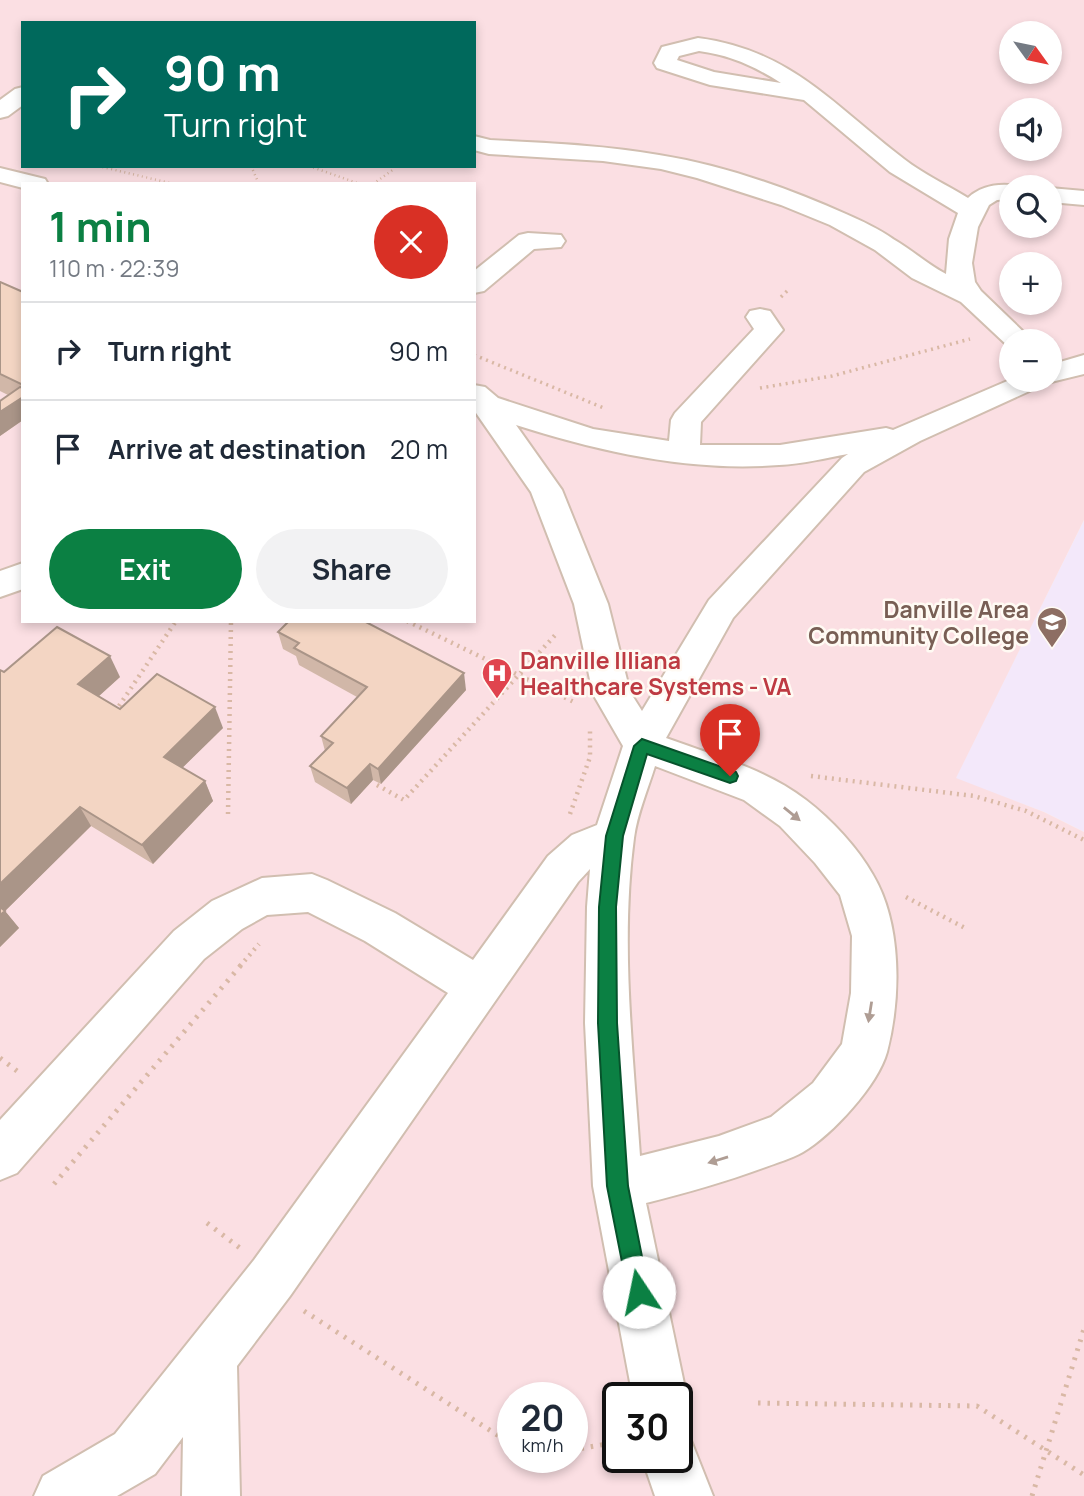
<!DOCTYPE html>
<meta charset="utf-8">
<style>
:root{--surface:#fff;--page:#f2f2f3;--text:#1f2937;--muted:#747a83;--line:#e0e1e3;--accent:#0b8043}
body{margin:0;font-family:Manrope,sans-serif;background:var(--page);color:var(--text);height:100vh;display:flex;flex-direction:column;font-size:26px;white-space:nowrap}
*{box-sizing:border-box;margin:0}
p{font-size:23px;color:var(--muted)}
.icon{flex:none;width:38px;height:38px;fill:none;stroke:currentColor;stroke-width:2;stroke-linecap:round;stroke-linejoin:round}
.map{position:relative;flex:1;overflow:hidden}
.details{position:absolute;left:21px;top:182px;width:455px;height:441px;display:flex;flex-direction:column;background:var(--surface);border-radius:0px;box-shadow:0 4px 10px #0003}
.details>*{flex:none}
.hud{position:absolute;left:21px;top:21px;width:455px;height:147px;border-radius:0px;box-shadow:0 4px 10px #0003;background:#00695c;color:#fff;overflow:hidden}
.needle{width:46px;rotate:123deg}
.controls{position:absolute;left:999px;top:21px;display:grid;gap:14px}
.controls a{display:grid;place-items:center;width:63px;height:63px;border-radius:50%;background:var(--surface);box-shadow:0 4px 10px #0003;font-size:35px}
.speed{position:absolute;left:497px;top:1382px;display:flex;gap:14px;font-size:35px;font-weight:700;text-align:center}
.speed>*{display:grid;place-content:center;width:91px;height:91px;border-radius:50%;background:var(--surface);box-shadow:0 4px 10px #0003;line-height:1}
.speed small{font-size:18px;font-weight:400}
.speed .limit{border:4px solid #111;border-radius:10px;background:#fff;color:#111}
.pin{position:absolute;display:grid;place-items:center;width:60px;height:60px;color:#fff;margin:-72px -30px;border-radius:50% 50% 50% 0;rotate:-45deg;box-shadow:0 0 7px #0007}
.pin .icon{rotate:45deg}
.me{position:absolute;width:77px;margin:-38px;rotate:349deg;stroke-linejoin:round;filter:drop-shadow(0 0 5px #0008)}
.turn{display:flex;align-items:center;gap:24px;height:147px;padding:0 28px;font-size:32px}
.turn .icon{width:91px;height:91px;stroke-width:2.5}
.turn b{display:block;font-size:49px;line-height:60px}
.round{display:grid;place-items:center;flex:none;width:74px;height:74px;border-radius:37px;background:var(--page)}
.overview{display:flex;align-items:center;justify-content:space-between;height:119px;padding:0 28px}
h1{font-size:42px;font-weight:700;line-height:52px;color:var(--accent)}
.button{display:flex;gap:14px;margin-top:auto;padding:14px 28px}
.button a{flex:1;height:80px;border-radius:42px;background:var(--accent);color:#fff;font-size:28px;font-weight:700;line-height:80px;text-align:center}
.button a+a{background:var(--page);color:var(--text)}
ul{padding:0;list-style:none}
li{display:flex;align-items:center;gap:21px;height:98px;padding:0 28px;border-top:2px solid var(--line)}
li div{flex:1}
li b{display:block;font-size:26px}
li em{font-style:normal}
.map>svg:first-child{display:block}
.education{fill:#f3e8fa}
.medical{fill:#fbdfe3;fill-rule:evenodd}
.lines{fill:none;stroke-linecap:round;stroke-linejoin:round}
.minor-casing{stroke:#d1beb0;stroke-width:4}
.path-far3{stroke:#d9b8a5;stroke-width:2.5;stroke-dasharray:1 3.5;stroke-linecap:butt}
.path-far2{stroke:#d9b8a5;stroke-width:3.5;stroke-dasharray:2 4.5;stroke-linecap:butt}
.path-far1{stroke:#d9b8a5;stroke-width:4.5;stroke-dasharray:2 5;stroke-linecap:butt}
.path{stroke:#d9b8a5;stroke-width:5;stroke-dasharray:2.5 7;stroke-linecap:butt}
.minor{fill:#fff;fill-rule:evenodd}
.wall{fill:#d1b7a8}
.shaded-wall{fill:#aa9588}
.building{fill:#f3d5c3;stroke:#aa9588;stroke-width:2}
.oneway{fill:#af9d94}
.route{fill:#0b8043;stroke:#07532c;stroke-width:2}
.labels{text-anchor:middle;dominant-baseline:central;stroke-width:5;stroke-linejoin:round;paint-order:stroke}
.education-label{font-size:23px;font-weight:bold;fill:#785e54;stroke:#fffaf3;text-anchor:end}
.health-label{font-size:23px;font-weight:bold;fill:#be3a42;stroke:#fffaf3;text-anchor:start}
</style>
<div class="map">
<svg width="1084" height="1496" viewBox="0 0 1084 1496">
<rect width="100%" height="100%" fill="#fdf6ec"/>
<path class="education" d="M1084,520v312l-40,-20 -89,-33z"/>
<path class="medical" d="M0,0h1084v520l-128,258 88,34 40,20v664h-1084zM23,23h451v143h-451zM1012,33h38v39h-38zM1012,110h38v39h-38zM23,184h451v437h-451zM1012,187h38v39h-38zM1012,264h38v39h-38zM1012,341h38v39h-38zM513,1398h59v60h-59zM618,1398h59v60h-59z"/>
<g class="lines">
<g class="minor-casing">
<g id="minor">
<path d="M698,38c93,12 136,68 206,121 19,15 43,26 64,39 13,-13 35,-16 53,-11h-9v12l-15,1 -8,5 -11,22 -6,36 3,19 6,9 52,50h-21v7l-3,-1 -48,-45 -49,-24 -37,-28 -45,-25 -49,-20 -84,-27 -36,-9 -58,-8 -114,-7 -15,-4v-14l16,4c56,3 113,5 169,15 63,10 129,33 187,59 16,7 33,15 47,25 19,11 34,25 53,35l3,-35 9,-26 -68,-41 -86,-72 -94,-15 -53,-17 -3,-5 8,-16zM699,51c31,4 55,15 82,32l-67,-11 -37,-12 2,-4z"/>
<path d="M23,87v18l-15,11 -8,2v-18l15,-11z"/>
<path d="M0,168l45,11 3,5h-25v4l-23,-6z"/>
<path d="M1050,188l34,3v14l-34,-3z"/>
<path d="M528,233l33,2 4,6 -4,6 -27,2 -50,42 -10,2v-22l45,-36z"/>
<path d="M760,309l10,2 13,19 -82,92 -1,23h80l106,-17 7,2 119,-51 38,1v-15l34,-10v19l-37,9 -127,58 -56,31 -131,146 -67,120c49,18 98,30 140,62 25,19 52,48 67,75 29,49 28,123 14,177 -9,33 -55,83 -84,100 -12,7 -27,11 -40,16 -38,14 -77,25 -117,35l41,195 -8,19 -2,1v-20h-44l-40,-212 -8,-163 2,-116 3,-38 -12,13 -288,414 -53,70 3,130h-58l1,-59 -28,37 -38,22h-83l9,-20 72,-42 139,-174 194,-267 -83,-52 -57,-29 -41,3 -25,14 -38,30 -187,214 -17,7v-60l174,-189 38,-30 50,-23 50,-4 15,6 68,33 78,47 75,-104 24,-21 25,-10 26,-79 -30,-52 -19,-90 -43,-112 -57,-82v-25l11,2 13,11 95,31 76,12 2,-21 4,-7 79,-84 -8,-12 4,-6zM516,425c85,27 174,47 263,40 23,-1 47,-7 69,-11l-6,4 -133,142 -67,111 -12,-19 -22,-88 -46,-114zM655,766l89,34 36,26 35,37 25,32 12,41 -1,57 -9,51 -29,39 -42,34 -52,19 -79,20c-7,-105 -20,-213 -6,-318 3,-24 14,-49 21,-72z"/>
<path d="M23,563v26l-23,8v-26z"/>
<path d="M677,1433l13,5 23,58h-58l-13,-38h35z"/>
</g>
</g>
<g class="path-far3">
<path d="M98,166l76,18"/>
<path d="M251,166l8,18"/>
<path d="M309,166l51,18"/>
<path d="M373,184l21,-15"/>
</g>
<g class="path-far2">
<path d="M781,297l8,-8"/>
<path d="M474,355l130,53"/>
<path d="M760,388l72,-12 138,-37"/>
</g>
<g class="path-far1">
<path d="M407,621l169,82"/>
<path d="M119,706l57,-85"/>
<path d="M811,776l163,20 52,15 58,29"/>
<path d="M377,785l27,15 154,-168"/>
<path d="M228,814l3,-193"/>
<path d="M570,814l20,-57v-26"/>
<path d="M906,897l61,32"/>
<path d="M240,966l19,-22"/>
</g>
<g class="path">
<path d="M0,1058l17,13"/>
<path d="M54,1184l188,-220"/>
<path d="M207,1223l33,25"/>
<path d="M304,1311l209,134"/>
<path d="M758,1403l219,3 107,69"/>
<path d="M572,1450l46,-8"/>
<path d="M1032,1496l52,-167"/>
</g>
<use href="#minor" class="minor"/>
</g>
<g class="wall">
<path d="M0,282l23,10v128l-23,16v-35l8,-6 -8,-4z"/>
<path d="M278,632l188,58 -85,94 -8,-4 -22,24 -36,-22 -5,-16 15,-15 -4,-15 36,-39 -58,-32 -3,-9 -13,-7z"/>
<path d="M0,670l4,2 116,5 -21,19 21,13 103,19 -41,40 23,13 8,20 -60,63 -62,-38 -86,85 14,17 -19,19z"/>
</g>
<g class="shaded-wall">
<path d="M23,397v23l-23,16v-24z"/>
<path d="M110,656l10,21 -31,28 -11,-21z"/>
<path d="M464,673l2,17 -85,94 -3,-15z"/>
<path d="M215,707l8,21 -50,49 -9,-20z"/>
<path d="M370,764l3,16 -22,24 -4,-16z"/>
<path d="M205,781l8,20 -60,63 -11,-19z"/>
<path d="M80,807l11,19 -86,85 14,17 -19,19v-63z"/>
</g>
<g class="building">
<path d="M0,282l23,10v93l-23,-11z"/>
<path d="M20,387l3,1v9l-23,15v-11z"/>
<path d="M289,621h75l100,52 -86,96 -8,-5 -23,24 -37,-22 23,-23 -12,-7 46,-49 -73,-39 5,-5 -21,-11z"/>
<path d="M57,627l53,29 -32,28 42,25 37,-35 58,33 -51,50 41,24 -63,64 -62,-38 -80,77v-214l4,2z"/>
<path d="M0,907l5,4 -5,4z"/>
</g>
<defs><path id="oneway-solid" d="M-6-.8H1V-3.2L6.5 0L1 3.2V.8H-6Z" transform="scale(1.75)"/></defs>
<g class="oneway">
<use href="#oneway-solid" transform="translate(792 814) rotate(39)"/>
<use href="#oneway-solid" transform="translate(870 1012) rotate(99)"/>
<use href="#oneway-solid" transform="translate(718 1160) rotate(163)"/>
</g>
<path class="route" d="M642,739l94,33 2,4 -2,5 -6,2 -83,-29 -24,82 -7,71 1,116 11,163 21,106 -3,8 -7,3 -8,-3 -3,-8 -21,-106 -9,-163 1,-116 7,-71 28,-90z"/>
<defs>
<g id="university-pin" transform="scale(1.575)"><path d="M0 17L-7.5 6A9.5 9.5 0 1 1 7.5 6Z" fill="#8d6e63" stroke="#fffaf3"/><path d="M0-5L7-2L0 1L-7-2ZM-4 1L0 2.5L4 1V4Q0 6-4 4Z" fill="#fff"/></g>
<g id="hospital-pin" transform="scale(1.575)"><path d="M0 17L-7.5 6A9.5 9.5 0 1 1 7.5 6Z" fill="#e0444e" stroke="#fffaf3"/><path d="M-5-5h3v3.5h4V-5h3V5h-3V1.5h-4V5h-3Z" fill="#fff"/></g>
</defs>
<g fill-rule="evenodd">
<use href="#university-pin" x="1052" y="622"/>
<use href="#hospital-pin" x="497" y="673"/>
</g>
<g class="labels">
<g class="education-label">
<text x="1029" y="609">Danville Area<tspan x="1029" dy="26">Community College</tspan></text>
</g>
<g class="health-label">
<text x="520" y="660">Danville Illiana<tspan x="520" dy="26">Healthcare Systems - VA</tspan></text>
</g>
</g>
</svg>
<div class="controls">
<a><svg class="needle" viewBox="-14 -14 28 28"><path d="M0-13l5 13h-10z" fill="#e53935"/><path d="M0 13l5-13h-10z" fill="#747a83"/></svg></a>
<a><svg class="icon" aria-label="sound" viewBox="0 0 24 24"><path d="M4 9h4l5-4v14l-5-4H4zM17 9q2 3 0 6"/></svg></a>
<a><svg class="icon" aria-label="search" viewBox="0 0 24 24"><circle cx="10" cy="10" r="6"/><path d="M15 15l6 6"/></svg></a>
<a>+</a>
<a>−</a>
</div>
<div class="speed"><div>20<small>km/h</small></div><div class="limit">30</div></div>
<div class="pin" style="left:730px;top:776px;background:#d93025"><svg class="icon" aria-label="arrive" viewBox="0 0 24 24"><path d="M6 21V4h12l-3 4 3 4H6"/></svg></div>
<svg class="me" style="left:639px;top:1292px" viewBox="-20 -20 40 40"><circle r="19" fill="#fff"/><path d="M0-13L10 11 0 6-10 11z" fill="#0b8043"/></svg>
<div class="hud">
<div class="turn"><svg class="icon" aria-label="right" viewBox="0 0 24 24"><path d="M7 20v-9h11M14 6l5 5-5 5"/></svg><div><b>90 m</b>Turn right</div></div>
</div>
<section class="details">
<div class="overview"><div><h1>1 min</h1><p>110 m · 22:39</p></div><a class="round" style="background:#d93025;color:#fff"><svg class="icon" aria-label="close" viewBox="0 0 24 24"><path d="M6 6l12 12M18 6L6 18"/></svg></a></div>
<ul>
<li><svg class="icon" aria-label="right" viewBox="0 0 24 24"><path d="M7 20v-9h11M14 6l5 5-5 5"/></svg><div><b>Turn right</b></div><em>90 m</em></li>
<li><svg class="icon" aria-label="arrive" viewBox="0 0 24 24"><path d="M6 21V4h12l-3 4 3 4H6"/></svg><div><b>Arrive at destination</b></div><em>20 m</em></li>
</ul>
<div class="button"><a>Exit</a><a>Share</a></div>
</section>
</div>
